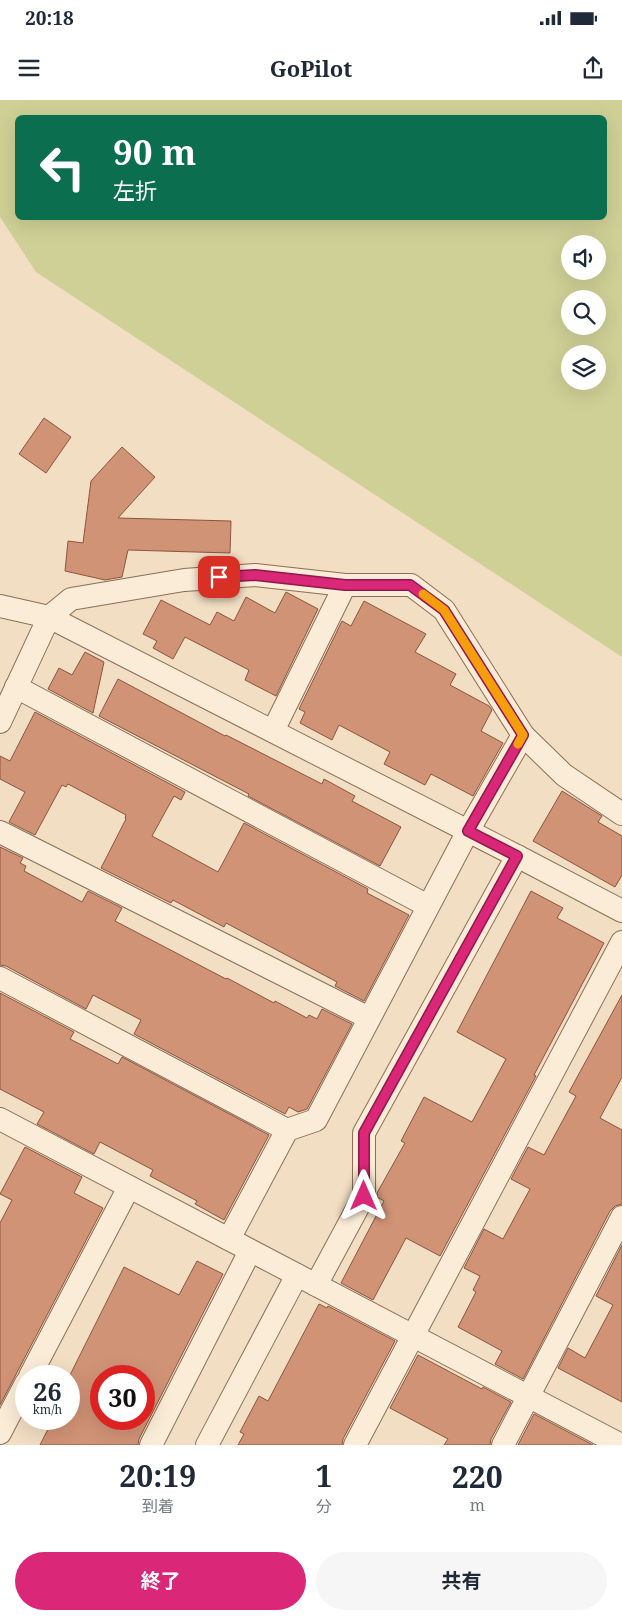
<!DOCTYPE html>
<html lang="ja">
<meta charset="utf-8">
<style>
:root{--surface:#fff;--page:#f6f6f7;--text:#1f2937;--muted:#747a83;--accent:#db2777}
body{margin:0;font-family:"Noto Serif","Noto Sans JP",serif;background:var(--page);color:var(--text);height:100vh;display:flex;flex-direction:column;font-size:19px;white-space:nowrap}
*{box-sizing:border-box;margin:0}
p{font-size:16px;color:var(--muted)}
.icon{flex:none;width:28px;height:28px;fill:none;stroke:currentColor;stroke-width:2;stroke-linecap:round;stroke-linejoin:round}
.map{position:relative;height:1345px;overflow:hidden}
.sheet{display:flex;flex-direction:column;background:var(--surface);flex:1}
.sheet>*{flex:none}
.top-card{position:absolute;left:15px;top:15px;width:592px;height:105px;border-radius:8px;box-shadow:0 5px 20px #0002;background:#0b6e4f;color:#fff;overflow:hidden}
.fabs{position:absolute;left:561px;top:135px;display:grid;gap:10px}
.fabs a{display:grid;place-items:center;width:45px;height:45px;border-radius:50%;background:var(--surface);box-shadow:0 5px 20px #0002;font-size:25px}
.speed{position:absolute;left:15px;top:1265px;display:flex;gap:10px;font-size:25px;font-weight:700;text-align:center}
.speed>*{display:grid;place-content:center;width:65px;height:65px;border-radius:50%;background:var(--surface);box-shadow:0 5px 20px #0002;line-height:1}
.speed small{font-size:12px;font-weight:400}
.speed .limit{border:8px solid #d22;background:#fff;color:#111}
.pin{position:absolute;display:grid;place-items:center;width:42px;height:42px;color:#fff;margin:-21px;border-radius:10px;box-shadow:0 2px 8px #0006}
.me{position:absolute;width:55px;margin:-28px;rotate:0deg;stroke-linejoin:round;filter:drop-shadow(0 0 4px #0008)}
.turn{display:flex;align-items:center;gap:18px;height:105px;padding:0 15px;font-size:22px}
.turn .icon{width:65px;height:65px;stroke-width:2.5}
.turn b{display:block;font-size:35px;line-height:42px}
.eta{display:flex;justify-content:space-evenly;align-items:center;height:85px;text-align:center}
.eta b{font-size:30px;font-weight:700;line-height:35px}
.button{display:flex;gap:10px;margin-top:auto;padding:10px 15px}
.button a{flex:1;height:58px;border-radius:30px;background:var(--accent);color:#fff;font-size:20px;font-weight:700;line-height:58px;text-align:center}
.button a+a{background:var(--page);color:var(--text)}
.status{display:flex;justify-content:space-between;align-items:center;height:35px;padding:0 25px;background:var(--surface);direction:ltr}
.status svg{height:14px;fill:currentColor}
header{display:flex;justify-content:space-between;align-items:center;height:65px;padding:0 15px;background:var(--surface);font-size:22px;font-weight:700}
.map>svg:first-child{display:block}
.green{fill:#cfd096;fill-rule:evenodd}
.building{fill:#d19376;stroke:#8d543d;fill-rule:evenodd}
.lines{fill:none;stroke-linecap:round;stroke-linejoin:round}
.minor-casing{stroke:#8c6e58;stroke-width:24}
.minor{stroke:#fbecd7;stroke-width:22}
.route-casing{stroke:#8e194d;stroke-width:12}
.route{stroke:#db2777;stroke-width:9}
.slow{stroke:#f59e0b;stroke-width:9}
</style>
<div class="status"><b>20:18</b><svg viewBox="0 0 49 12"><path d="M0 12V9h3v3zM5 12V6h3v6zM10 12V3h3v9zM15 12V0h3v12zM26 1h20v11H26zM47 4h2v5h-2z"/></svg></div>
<header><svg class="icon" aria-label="menu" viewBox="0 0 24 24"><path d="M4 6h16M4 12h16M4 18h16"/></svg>GoPilot<svg class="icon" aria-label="share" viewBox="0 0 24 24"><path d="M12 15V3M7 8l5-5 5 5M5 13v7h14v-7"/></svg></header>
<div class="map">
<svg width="622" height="1345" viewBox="0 0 622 1345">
<rect width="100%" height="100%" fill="#f1dec3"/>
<path class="green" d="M0,0h622v557l-586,-385 -36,-55zM18,18h587v100h-587zM570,144h28v27h-28zM570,199h28v27h-28zM570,254h28v27h-28z"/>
<g class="building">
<path d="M44,318l27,19 -25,36 -27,-19z"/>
<path d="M122,347l33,30 -37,41 113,3 -1,32 -102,-3 -6,27 -17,3 -40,-9 3,-30 15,2 8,-62z"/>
<path d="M286,492l32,17 -42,87 -31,-16 4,-10 -64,-33 -12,22 -20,-11 4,-7 -14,-7 18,-34 49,25 7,-13 17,9 12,-24 29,16z"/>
<path d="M364,501l62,33 -11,18 41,22 -6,11 39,21 3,4 -11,21 22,12 -30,53 -42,-22 -6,11 -41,-21 6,-12 -51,-27 -7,15 -32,-17 5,-11 -6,-3 43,-88 9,5z"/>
<path d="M85,552l19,10 -11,51 -45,-24 11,-21 13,7z"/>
<path d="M118,579l107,57 1,-1 96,49 2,-5 31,17 -3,5 49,26 -21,39 -132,-70 1,-2 -150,-78z"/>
<path d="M35,612l150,80 -4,8 -7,-4 -22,40 66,36 26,-49 124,66 -1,4 42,22 -45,86 -29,-15 2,-4 -111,-59 -2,4 -51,-27 -2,3 -70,-35 25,-49 -1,-1 1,-3 -58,-31 -2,3 -4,-2 -27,50 -26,-13 16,-30 -25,-13v-23l10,5z"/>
<path d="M562,691l40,25 -4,6 24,14v39l-7,12 -82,-46z"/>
<path d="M0,747l23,11 -3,5 6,3 -2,5 58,31 6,-11 34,17 -7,13 111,58 1,-1 47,25 1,-2 32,17 2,-3 8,4 5,-10 30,15 -45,85 -9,3 -9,-5 -4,7 -151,-80 7,-14 -48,-25 -7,14 -80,-43 -6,-1z"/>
<path d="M531,791l32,17 -6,10 47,25 -70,132 2,1 -96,180 -34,-18 -33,62 -32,-17 43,-82 -7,-4v-4l28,-50 -4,-2 23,-44 48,25 34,-63 -49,-27z"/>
<path d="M0,893l74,39 -4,7 48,25 4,-7 147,78 -45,85 -29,-16 2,-3 -47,-25 3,-6 -53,-28 -6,12 -57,-30 7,-12 -44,-23z"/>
<path d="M622,895v82l-22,41 22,12v74l-7,2 -5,5 -87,168 -28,-15 7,-13 -44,-24 18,-35 -3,-2 7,-14 -16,-8 20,-39 19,10 27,-50 -19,-10 17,-32 16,8 32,-59 -7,-4z"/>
<path d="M25,1047l57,30 -8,16 29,15 -103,197v-182l12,-23 -12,-6z"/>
<path d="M622,1145v157l-64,-34 10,-20 17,10 28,-53 -17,-9z"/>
<path d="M197,1161l26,13 -84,165 -1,6h-98l13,-26h16v-42l55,-110 55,28zM101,1276h43v43h-43z"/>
<path d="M319,1204l8,4 1,-2 67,35 -52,98 -1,6h-104l6,-11 -4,-2 19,-36 9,5z"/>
<path d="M418,1255l64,34 1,-2 28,15 -20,37 -1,6h-46l4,-6 -58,-31z"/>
<path d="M534,1314l59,31h-75z"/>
</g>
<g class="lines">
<g class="minor-casing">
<g id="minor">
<path d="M0,506l49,11 468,239 105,55"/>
<path d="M16,587l412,219"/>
<path d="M0,622l49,-105 22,-18 113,-19 71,-5 90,10h66l33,25 79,125 41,40 58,39"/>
<path d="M273,631l72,-146"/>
<path d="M0,732l369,186"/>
<path d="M0,878l287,152"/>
<path d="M0,1019l621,326"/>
<path d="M229,1139l58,-109 29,-10 152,-289 55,-96"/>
<path d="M316,1185l48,-89v-63l153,-277"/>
<path d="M30,1276l99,-189"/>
<path d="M0,1333l26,-50"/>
<path d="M151,1345l99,-194"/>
<path d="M207,1345l90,-170"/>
<path d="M355,1345l267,-503"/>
<path d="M503,1345l119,-228"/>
</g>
</g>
<use href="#minor" class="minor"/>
</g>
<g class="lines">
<g class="route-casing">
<path id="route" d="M219,477l36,-2 90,10h65l34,25 79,125 -55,96 49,25 -153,277v63"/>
</g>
<use href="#route" class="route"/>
<path class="slow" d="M423,494l21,16 79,125 -5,9"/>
</g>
</svg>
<div class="fabs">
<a><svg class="icon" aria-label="sound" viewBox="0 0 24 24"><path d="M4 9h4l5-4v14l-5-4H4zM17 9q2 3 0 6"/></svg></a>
<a><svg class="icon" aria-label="search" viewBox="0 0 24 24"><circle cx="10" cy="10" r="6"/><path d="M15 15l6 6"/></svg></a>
<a><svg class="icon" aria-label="layers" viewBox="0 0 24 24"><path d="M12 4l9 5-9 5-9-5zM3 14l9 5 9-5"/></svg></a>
</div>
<div class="speed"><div>26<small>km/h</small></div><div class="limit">30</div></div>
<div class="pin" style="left:219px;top:477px;background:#d93025"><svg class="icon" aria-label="arrive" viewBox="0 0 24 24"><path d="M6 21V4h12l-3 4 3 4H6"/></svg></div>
<svg class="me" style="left:364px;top:1096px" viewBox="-20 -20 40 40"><path d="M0-17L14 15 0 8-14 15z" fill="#db2777" stroke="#fff" stroke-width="4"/></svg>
<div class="top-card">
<div class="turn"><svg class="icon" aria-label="left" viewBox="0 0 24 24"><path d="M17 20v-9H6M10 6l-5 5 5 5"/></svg><div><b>90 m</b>左折</div></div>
</div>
</div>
<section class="sheet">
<div class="eta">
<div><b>20:19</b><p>到着</p></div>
<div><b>1</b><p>分</p></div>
<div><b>220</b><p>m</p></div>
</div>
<div class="button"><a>終了</a><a>共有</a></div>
</section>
